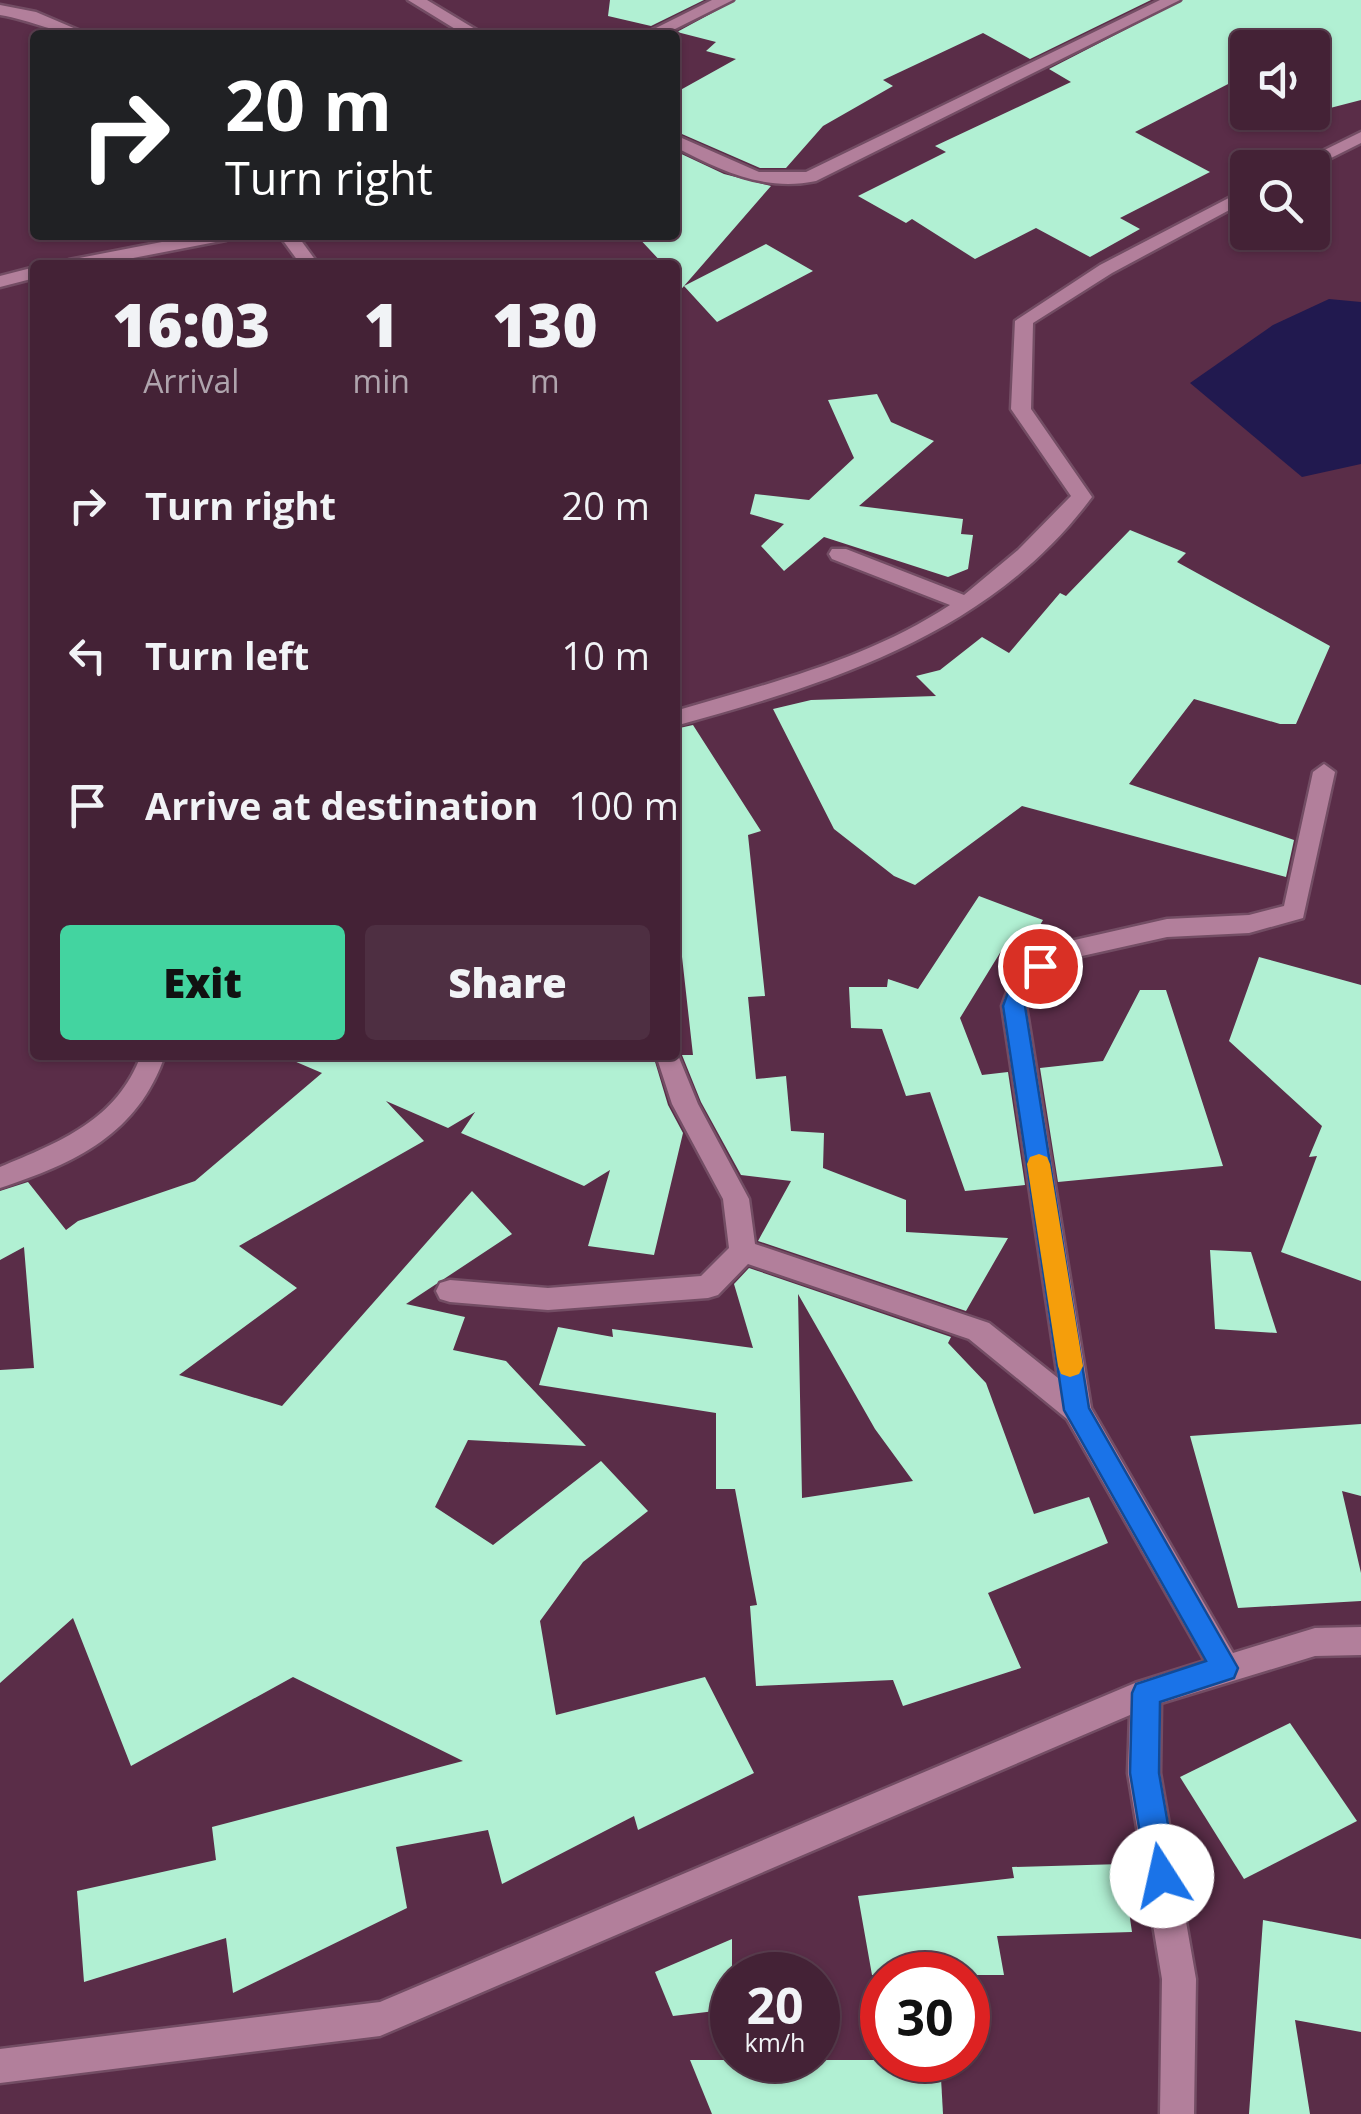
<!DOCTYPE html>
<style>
:root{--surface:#442236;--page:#4e2f42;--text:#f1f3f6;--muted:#afa4ad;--line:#5c3f51;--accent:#43d4a0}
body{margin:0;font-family:"Open Sans",sans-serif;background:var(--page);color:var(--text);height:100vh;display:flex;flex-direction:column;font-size:38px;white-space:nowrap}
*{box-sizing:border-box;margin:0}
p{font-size:32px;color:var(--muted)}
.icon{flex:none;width:55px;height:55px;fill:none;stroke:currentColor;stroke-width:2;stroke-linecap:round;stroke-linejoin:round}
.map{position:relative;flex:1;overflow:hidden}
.drawer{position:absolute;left:30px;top:260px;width:650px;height:800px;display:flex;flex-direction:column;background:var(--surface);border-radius:10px;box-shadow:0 2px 8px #0004,0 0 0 2px var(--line)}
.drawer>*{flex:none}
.top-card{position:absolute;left:30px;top:30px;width:650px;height:210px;border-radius:10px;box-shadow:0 2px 8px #0004,0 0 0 2px var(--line);background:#202124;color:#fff;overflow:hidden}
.fabs{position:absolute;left:1230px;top:30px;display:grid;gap:20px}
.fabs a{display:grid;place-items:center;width:100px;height:100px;border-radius:10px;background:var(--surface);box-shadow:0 2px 8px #0004,0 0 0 2px var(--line);font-size:50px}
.speed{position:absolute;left:710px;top:1952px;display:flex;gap:20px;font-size:50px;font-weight:700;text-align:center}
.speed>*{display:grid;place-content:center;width:130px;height:130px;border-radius:50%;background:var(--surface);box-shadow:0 2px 8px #0004,0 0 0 2px var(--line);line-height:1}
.speed small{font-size:25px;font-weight:400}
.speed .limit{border:15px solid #d22;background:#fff;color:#111}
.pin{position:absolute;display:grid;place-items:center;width:85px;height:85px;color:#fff;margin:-42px;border:5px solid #fff;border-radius:50%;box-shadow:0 2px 10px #0007}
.me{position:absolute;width:110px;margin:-55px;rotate:350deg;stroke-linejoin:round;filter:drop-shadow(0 0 8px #0008)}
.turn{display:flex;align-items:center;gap:35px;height:210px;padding:0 30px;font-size:45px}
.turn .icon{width:130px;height:130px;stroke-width:2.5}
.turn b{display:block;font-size:70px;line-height:85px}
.eta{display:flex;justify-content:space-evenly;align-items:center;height:170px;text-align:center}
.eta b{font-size:60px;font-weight:800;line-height:70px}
.primary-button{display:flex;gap:20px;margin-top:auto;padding:20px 30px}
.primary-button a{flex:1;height:115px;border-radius:10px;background:var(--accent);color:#111;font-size:40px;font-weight:800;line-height:115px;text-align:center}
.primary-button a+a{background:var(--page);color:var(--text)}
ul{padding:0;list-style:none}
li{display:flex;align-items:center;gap:30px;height:150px;padding:0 30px}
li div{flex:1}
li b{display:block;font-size:38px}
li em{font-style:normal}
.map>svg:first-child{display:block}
.water{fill:#21194f}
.building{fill:#b1f0d3;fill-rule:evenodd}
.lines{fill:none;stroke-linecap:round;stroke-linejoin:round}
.minor-casing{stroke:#734d64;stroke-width:5}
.minor{fill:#b27f9b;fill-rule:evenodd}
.route{fill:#1a73e8;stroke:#114b97;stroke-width:2.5}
.slow{fill:#f59e0b}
</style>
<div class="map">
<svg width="1361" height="2114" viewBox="0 0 1361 2114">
<rect width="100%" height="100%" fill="#5a2d48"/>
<path class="water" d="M1329,299l32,3v162l-59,13 -112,-94 83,-58z"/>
<g class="building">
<path d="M610,0h94l-53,26 -43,-10z"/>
<path d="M736,0h415l-121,59 -47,-26 -100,47 10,6 -70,40 -37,42h-26l-85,-37v-38l61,-34 -30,-8 10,-9 -39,-10z"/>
<path d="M1183,0h178v100l-81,21 -11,-9h43v-64h-64v46l-16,-12 -97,50 75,40 -90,46 20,11 -50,28 -54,-29 -61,31 -63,-40 -6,4 -48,-27 88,-44 -11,-6 136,-64 -22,-13z"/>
<path d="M675,151l49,23 47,12 -87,100 82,-42 47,27 -96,51 -33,-36 -9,10v-31h-11l-28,-30h39z"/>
<path d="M877,394l14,28 43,19 -75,65 104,13 -2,15 12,1 -5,34 -20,8 -124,-40 -40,34 -23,-25 23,-22 -34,-10 5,-20 54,6 45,-42 -26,-58z"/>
<path d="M1130,530l56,23 -9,9 153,84 -34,78h-16l-86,-25 -65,85 165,56 -8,37 -264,-71 -107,79 -21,-9 -60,-47 -61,-120 38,-9 125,-4 -20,-20 24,-6 42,-33 27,16 51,-60 6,3z"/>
<path d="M693,725l68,106 -13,4 17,161 -17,1 8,82 30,-3 5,55 33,2 -1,35 83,32v32l102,6 -42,73 -208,-70 33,-60 -50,-6 -40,-73 -19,-47h11l-14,-125 -4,-1v-200z"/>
<path d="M979,896l64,24 -21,36 -19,-8 -43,70 22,57 26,-3 17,113 -60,6 -35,-99 -24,4 -24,-67 -31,-1 -2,-41h38l1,-8 30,10z"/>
<path d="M1259,957l102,28v296l-80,-29 36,-96 -8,1 13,-31 -93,-85z"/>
<path d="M1140,990h26l57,176 -165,16 -18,-114 63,-7z"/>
<path d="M280,1055h373l15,50 15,28 -29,122 -66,-9 22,-76 -26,16 -123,-53 14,-21 -27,16 -62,-27 38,40 -185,105 58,42 -118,87 103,31 190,-215 40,43 -106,70 59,13 -12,33 53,11 80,85 -118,-6 -33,67 58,38 108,-84 47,50 -65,51 -43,59 16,94 149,-38 49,96 -116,57 -4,-14 -132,68 -14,-54 -92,17 11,61 -174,85 -7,-55 -142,44 -7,-91 139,-31 -4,-33 251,-66 -170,-84 -162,89 -58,-148 -73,65v-313l34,-2 -10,-121 -24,13v-69l28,-9 38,48 12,-9 117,-40 127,-108z"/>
<path d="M1210,1250l41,2 26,81 -62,-4z"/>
<path d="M749,1268l202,69 -3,6 38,40 48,131 55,-17 19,46 -120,50 33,75 -118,38 -10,-26 -137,6 -6,-80 7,-1 -22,-116h-19v-76l-177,-28 19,-58 55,10 -1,-8 141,19 -19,-64zM798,1294l77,135 38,52 -111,17z"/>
<path d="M1361,1424v72l-19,-5 19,82v28l-123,7 -48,-172z"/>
<path d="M1290,1723l67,98 -113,58 -64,-102z"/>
<path d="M1122,1864l10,68 -135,4 7,39h-132l-14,-79 156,-18 -2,-11z"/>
<path d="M1263,1920l98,19v93l-66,-12 15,94h-61z"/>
<path d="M732,1939v70l-59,7 -18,-44z"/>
<path d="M690,2060h250l3,54h-231z"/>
</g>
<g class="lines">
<g class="minor-casing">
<g id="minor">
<path d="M408,0h19l58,35h-20z"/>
<path d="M712,0h21l-70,35h-21z"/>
<path d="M1160,0h20l-364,181c-52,11 -96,-11 -141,-34v-12l84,37h47z"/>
<path d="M0,5l36,7 54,23c-31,0 -59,-15 -90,-20z"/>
<path d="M1361,132v11l-50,25h-23z"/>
<path d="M1248,188v12l-136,73 -79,50 -2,86 61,88c-101,137 -261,186 -417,229v-15c95,-28 191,-51 275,-106l-118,-46 -3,-5 3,-5h14l118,46 54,-45 53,-54 -60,-87 4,-88 85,-56z"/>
<path d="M198,235h37l-9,5 -129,25h-37l9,-5z"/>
<path d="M279,235h18l22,30h-18z"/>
<path d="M35,267v11l-35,9v-11z"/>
<path d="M1324,764l11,8 -32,146 -54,15 -82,4 -103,23 -30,24 -8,22 65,402 142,245 82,-25 46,-1v28l-46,1 -154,47 -1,70 36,206 -2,135h-34l2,-135 -34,-206 2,-58 -750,321 -380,47v-34l380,-47 755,-319 70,-22 -138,-242 -98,-80 -221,-75 -30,31 -10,3 -160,12 -98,-8 -10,-3 -4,-8 4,-8 10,-3 98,8 153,-12 28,-28 -6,-49 -51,-95 -16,-49h19v-7l23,56 51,95 6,45 234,79 69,55 -56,-372c9,-28 24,-53 55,-62l110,-25 82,-4 35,-9 29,-134z"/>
<path d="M141,1055h24c-27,79 -89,108 -165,133v-21c60,-25 117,-47 141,-112z"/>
</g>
</g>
<use href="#minor" class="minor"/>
</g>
<path class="route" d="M1040,958l11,8 -18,18 -8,22 64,402 149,260 -4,10 -74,24 -1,71 18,103 -5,10 -10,4 -10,-4 -5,-10 -17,-103 2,-80 4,-9 70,-23 -142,-251 -61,-404 12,-33z"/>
<path class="slow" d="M1039,1154l8,3 3,7 33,202 -4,8 -9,3 -9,-3 -3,-8 -31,-202 3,-7z"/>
</svg>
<div class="fabs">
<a><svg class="icon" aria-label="sound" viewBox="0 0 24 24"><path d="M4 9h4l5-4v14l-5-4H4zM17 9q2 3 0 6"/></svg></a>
<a><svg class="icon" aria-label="search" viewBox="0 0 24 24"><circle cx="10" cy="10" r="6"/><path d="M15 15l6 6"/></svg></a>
</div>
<div class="speed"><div>20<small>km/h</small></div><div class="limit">30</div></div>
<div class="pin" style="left:1040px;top:966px;background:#d93025"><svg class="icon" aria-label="arrive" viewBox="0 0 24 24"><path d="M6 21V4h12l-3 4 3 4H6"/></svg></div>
<svg class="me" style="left:1162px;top:1876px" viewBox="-20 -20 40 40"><circle r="19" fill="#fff"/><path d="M0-13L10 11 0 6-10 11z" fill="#1a73e8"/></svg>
<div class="top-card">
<div class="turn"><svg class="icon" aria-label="right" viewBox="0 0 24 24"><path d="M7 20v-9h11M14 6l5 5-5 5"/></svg><div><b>20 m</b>Turn right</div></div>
</div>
<section class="drawer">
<div class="eta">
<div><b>16:03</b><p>Arrival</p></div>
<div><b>1</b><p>min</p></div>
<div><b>130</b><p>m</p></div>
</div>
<ul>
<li><svg class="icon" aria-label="right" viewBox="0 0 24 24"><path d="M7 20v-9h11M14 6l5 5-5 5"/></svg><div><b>Turn right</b></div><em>20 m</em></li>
<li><svg class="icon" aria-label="left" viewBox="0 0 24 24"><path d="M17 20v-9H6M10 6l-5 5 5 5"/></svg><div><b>Turn left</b></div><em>10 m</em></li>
<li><svg class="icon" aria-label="arrive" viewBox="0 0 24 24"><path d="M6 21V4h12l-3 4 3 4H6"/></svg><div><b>Arrive at destination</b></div><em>100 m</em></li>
</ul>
<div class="primary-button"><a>Exit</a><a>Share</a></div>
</section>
</div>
